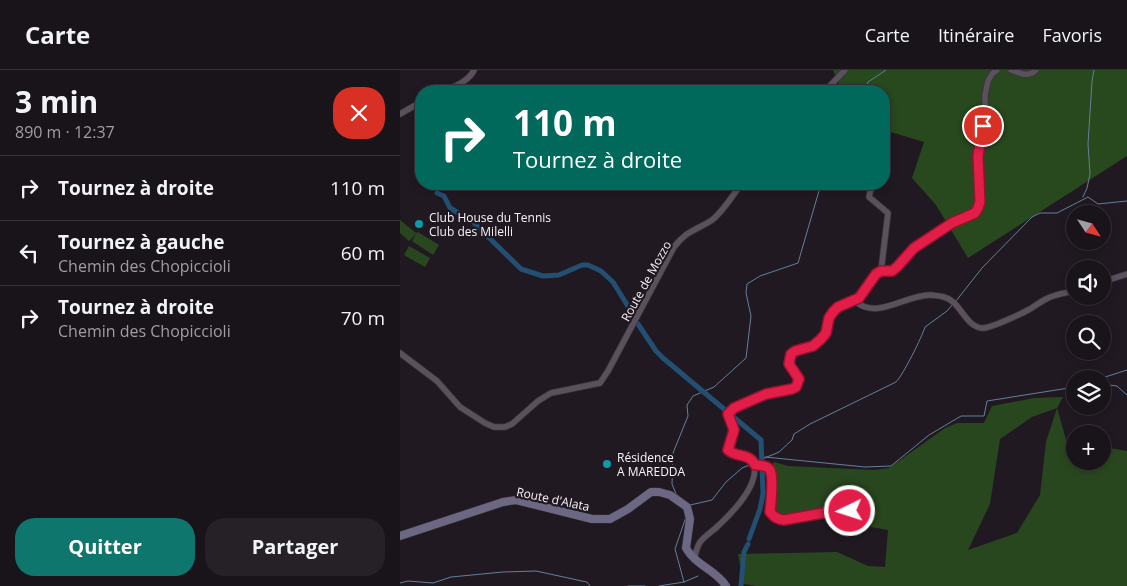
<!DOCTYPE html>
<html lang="fr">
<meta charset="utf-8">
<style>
:root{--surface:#19131a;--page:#262027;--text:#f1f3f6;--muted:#9f9ea2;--line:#373239;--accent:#0f766e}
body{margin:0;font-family:"Open Sans",sans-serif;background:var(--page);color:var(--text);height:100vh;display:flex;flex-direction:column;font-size:19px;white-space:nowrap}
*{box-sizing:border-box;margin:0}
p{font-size:16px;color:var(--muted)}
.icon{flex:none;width:28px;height:28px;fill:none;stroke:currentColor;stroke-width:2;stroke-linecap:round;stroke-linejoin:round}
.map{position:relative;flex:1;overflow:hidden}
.panel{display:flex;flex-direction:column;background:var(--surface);width:400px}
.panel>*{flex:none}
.guide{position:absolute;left:15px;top:15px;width:475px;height:105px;border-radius:20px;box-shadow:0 2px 8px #0003,0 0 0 1px var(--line);background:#00695c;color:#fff;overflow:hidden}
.needle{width:32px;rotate:126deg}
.fabs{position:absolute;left:666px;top:135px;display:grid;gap:10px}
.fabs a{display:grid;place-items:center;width:45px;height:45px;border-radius:50%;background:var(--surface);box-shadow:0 2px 8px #0003,0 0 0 1px var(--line);font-size:25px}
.pin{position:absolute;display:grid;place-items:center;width:42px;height:42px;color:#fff;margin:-21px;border:2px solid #fff;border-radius:50%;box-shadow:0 1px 5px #0007}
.me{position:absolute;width:55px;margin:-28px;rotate:266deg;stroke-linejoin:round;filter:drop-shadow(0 0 4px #0008)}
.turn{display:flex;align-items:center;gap:18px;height:105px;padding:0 15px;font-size:22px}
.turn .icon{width:65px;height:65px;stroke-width:2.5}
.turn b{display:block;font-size:35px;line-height:42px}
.round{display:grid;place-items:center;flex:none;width:52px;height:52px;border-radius:20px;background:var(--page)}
.summary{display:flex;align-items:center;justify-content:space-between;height:85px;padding:0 15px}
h1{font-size:30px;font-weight:700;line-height:38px}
.cta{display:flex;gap:10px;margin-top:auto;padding:10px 15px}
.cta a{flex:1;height:58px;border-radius:20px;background:var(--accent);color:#fff;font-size:20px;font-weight:700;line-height:58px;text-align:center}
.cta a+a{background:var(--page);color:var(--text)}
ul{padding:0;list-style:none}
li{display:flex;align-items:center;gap:15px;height:65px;padding:0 15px;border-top:1px solid var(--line)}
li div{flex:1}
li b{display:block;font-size:19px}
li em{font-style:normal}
header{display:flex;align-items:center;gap:30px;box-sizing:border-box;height:70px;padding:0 25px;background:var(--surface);border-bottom:1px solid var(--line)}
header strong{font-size:24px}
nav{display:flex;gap:28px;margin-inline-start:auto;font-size:18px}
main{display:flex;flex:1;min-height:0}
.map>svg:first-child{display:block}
.green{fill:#29471f;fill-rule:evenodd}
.forest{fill:#28481e}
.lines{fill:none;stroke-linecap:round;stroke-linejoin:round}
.stream{stroke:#62809a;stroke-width:1}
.canal{stroke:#224f72;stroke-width:5}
.street-casing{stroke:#39333a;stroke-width:7}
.secondary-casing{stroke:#39333a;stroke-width:9}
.street{stroke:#5a515c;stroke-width:5.5}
.secondary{stroke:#6c6883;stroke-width:8}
.route-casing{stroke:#92132f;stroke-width:12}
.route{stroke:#e11d48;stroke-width:9}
.culture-dot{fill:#0f9aa8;stroke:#211922;stroke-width:2}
.labels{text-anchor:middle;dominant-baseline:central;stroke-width:4.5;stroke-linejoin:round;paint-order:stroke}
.poi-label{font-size:12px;fill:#f7f1f8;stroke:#211922;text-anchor:start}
.street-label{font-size:12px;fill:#f7f1f8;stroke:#211922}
</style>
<header>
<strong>Carte</strong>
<nav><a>Carte</a><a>Itinéraire</a><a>Favoris</a></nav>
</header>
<main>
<section class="panel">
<div class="summary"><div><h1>3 min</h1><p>890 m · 12:37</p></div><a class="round" style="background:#d93025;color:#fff"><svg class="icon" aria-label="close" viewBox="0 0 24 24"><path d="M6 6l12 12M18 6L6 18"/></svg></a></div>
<ul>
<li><svg class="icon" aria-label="right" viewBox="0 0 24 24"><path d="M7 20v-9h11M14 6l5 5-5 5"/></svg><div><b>Tournez à droite</b></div><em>110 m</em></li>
<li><svg class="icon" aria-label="left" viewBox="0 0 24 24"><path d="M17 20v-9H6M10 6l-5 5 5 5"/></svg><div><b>Tournez à gauche</b><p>Chemin des Chopiccioli</p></div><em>60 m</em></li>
<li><svg class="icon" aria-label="right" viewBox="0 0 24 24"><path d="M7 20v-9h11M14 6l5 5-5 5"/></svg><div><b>Tournez à droite</b><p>Chemin des Chopiccioli</p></div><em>70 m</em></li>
</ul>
<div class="cta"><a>Quitter</a><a>Partager</a></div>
</section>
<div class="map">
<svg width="727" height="516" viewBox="0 0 727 516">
<rect width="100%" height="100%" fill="#211922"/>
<g class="green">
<path d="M0,150l16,13 2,-1 21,13 -6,10 -21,-14 4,-7 -7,7 -9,-8z"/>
<path d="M9,176l21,12 -5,9 -21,-12z"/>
<path d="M663,327l-6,11 11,39h7v14h27l1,-14 24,4v135h-370l-13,-2 -6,-30 99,-2 31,14 17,1 3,-37 -17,-3 1,-15 -20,-3 -70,7 -10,-5 2,-38 -3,-7 3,-4 14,4 86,4 15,-2 56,-40 12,-5h27l8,-17 42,-8zM657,338l-11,34 -6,53 -23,38 -49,17 22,-46 10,-65 32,-22z"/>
</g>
<path class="forest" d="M433,0h294v86l-159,102 -32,-53 -24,-27 12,-36 -40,-12v-39h-42z"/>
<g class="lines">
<g class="stream">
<path d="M464,21l4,-9 18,-12"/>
<path d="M683,127l4,-9 3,-14 -2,-30 4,-63 2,-11"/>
<path d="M556,231l26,-33 50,-51 8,-4h17l31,-16 10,7 29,-3"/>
<path d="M699,309l28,-9"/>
<path d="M702,314l15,2 10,9"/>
<path d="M365,387l100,10 26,-1 38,-31 32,-19h23l3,-15 88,-14"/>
<path d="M355,392l24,-10 13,-12 2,-6 16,-10 86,-42c7,-7 26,-45 29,-55l22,-16 6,-7"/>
<path d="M289,434l-13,-10 -4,-10 1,-31 15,-37 -1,-11 6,-9 21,-9 32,-29 5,-42 -5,-23 1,-9 13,-8 38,-13 23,-79"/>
<path d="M290,435l22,-5 14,-18 16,-14 10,-4"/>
<path d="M284,512l-9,-33 11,-32"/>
<path d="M0,513l8,-2 25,2 18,-6 52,-5 33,-1 46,10 5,1 3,4"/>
<path d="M228,516h17"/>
<path d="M259,516l25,-4 14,-6"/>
</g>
<g class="canal">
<path d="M37,123l7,3 6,12 22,13 49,48 22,7 16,-1 23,-10h6l13,6 12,11 21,34"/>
<path d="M238,254l18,27 7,7 98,82 2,54 -3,15 -11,30"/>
<path d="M341,516l3,-34 4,-8"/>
</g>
<g class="street-casing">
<g id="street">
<path d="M611,0c9,3 17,8 25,0"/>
<path d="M45,21c10,-5 24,-10 29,-21"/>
<path d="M425,21l20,-21"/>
<path d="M0,44l21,-12"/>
<path d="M484,58l3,-15"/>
<path d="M472,114l-3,13 19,16 -7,58"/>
<path d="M702,212l25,-8"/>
<path d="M455,231c22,20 51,-7 76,-6 8,1 16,1 22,7 9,7 16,27 31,26 9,-1 37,-14 46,-19 5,-3 10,-7 16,-10 9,-5 19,-6 29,-8"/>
<path d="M0,283l37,28 23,26 25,16 9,4h11l7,-3 26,-23 13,-8 49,-10 8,-12 66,-124c13,-17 23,-17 38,-27 12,-9 20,-25 30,-36"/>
<path d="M355,395c4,0 12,0 15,5 4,8 1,32 0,42l8,7 62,-8 28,2"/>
<path d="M294,489c2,-6 3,-14 7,-18 5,-6 12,-10 18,-16 15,-14 43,-42 34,-65 -8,-4 -18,-3 -24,-9 -1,-7 4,-10 5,-17 1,-7 -5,-13 -6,-20l6,-6 32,-15 25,-4 5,-2 3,-8 -10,-15c0,-15 12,-13 22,-17 5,-2 9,-7 12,-10 6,-8 4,-18 11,-25 6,-8 17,-7 24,-13 7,-6 14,-24 22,-27 3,-2 8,-1 12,-1l22,-23 38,-25 23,-10 6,-10 -3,-47 7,-45v-16l3,-14 4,-7 5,-4"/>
</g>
</g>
<g class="secondary-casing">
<path id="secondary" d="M0,466l103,-34 13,-2 76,19h18l18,-10 23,-17h8l11,3 17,12 3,12 -4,29c9,17 30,22 40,38"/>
</g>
<use href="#street" class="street"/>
<use href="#secondary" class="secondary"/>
</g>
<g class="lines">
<g class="route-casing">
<path id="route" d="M450,441l-10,-1 -56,10c-7,-1 -10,-3 -14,-8 1,-10 4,-33 0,-42 -3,-5 -11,-5 -15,-5 -5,-12 -18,-7 -27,-15l6,-20 -6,-16 6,-6 32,-14 26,-5 4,-2 3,-8 -10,-15 2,-10 4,-3 18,-5 8,-7 5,-6 3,-15 4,-6 5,-5 21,-9 17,-24 5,-3h11l5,-4 17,-19 38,-25 23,-10 3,-5 2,-6 -2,-46 5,-30"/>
</g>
<use href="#route" class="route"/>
</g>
<g class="culture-dot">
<circle cx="19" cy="154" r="5"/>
<circle cx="207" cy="394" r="5"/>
</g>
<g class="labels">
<g class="poi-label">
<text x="29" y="147">Club House du Tennis<tspan x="29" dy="14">Club des Milelli</tspan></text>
<text x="217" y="387">Résidence<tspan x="217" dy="14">A MAREDDA</tspan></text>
</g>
<g class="street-label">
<text transform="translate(246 211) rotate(-61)">Route de Mozzo</text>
<text transform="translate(153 429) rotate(12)">Route d'Alata</text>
</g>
</g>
</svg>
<div class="fabs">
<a><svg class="needle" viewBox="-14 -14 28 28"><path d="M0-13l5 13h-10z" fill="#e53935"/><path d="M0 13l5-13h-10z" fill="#9f9ea2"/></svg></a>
<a><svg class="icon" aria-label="sound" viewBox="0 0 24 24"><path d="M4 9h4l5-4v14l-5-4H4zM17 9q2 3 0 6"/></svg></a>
<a><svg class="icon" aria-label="search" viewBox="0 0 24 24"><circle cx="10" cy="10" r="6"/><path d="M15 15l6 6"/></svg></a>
<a><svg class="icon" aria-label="layers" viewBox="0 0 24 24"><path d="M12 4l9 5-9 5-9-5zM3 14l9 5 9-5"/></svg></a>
<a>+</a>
</div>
<div class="pin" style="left:583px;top:56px;background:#d93025"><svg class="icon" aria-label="arrive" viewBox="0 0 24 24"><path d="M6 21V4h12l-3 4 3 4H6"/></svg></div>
<svg class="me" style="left:450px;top:441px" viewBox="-20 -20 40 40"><circle r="17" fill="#e11d48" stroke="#fff" stroke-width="3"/><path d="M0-11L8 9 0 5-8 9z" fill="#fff"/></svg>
<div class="guide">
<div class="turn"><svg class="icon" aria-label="right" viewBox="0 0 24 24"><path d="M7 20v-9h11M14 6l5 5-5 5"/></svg><div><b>110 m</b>Tournez à droite</div></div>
</div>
</div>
</main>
